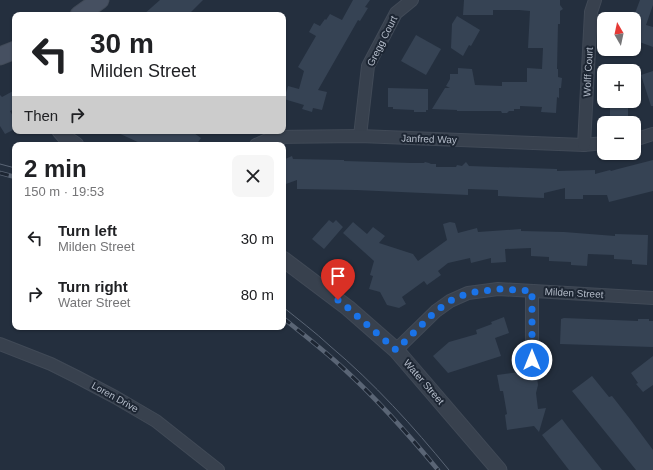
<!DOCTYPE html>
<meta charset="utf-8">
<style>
:root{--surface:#fff;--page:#f6f6f6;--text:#202124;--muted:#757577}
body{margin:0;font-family:Helvetica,sans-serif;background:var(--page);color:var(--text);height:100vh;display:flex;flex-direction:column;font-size:15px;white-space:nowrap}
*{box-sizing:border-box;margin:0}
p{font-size:13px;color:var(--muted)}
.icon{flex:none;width:22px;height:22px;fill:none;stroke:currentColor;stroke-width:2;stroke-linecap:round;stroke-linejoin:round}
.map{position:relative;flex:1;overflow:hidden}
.side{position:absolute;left:12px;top:142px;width:274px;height:188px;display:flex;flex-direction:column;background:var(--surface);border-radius:8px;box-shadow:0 1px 3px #0004}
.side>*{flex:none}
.top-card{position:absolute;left:12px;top:12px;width:274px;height:122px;border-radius:8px;box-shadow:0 1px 3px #0004;background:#fff;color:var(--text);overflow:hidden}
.needle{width:26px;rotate:351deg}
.tools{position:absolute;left:597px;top:12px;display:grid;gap:8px}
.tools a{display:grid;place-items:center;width:44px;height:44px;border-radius:8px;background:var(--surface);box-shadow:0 1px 3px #0004;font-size:20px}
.pin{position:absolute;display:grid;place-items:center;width:34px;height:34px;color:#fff;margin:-41px -17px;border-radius:50% 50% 50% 0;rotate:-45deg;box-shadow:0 0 4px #0007}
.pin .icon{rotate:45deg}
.me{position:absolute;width:44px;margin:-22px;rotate:0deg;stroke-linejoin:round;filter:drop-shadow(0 0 3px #0008)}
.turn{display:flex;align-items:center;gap:14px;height:84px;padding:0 12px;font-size:18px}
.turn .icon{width:52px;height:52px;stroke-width:2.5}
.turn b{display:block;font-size:28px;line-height:34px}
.then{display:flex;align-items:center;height:38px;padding:0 12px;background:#0003;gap:8px;font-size:15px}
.round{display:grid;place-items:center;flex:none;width:42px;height:42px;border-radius:8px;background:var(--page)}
.head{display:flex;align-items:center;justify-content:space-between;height:68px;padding:0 12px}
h1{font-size:24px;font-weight:600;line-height:30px}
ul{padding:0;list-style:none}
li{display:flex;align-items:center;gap:12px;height:56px;padding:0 12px}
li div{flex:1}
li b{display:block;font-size:15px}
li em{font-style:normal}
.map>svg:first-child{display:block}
.building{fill:#364354}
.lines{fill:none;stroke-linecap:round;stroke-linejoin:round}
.minor-casing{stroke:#414a57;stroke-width:14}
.tertiary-casing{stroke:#414a57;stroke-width:17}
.secondary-casing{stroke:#414a57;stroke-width:19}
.minor{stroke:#38414e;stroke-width:12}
.tertiary{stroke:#38414e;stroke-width:15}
.secondary{stroke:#465061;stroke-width:17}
.tram{stroke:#5a6575;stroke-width:1}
.rail-casing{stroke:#5a6575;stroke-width:4.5}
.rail{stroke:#1d2633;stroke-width:3;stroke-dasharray:9;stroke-linecap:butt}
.route{stroke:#1a73e8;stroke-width:7;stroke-dasharray:0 12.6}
.labels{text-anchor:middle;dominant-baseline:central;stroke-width:4;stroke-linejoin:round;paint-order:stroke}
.street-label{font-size:10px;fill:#b4bcc9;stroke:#1d2633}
</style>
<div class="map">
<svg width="653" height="470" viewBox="0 0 653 470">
<rect width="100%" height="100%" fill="#242f3e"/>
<g class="building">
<path d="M160,0h43l-15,15h-45z"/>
<path d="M353,0h17l-5,7 3,1 -8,13 -2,-1 -40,70 9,2 -5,18 -9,-2 -1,4 -10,-3 2,-4 -20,-6 4,-13 11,3 5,-18 -6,-4 18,-31 -7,-4 5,-9 6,3 5,-7 1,1 4,-6 12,6z"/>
<path d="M464,0h96v5l3,4 -3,2v13h-2l-1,45h1v8l4,1 -1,10h-2v10l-2,-1 -1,16 -15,-1 1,-5 -22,-1v3h-6v2h-5l-2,2h-5l-1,-2h-44v-1l-25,-1 13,-21h5l-4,-2 4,-7v-5h8v-6l14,1 3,16 27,1v-4h25v-14l15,1 1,-21h-15l2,-37 -11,-1h-26v5h-30z"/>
<path d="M640,0h13v5l-7,20 7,2v20l-19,-7v-24z"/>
<path d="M457,16l23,14 -9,16 -2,-1 -6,11 -12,-8 1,-24z"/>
<path d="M416,35l25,14 -15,26 -25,-14z"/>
<path d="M653,71v35h-2l-10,-31z"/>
<path d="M388,88l40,1v21h-2v2h-12v-2l-21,-1v-2h-5z"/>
<path d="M15,90v19l-5,2 5,9v9l-10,5 -5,-8v-31l2,2z"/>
<rect x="610" y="101" width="18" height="15"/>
<path d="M114,131h77l10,7 -5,7h-46l-7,-3 -1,2z"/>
<path d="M292,156l1,3 51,1v1l67,2h13l1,-1 4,1 2,1h5v3h20l1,-2 5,1 4,-4 3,4 88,3v2l38,-1v4l15,-4 1,1 7,-2 35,-9v31l-44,11 -2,-7h-24v4h-18v-11l-21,5v5l-46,-2v-6l-30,-1v6l-112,-5 -59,-1v-9l-14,5v-25z"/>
<path d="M329,220l4,3 3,-3 7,7 -19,22 -12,-10z"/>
<path d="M353,222l14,12 6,-7 12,9 -6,7 34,11 5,7 29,-21 -4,-16 7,-2 5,1 3,10 19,-5 1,4 43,-3v2l43,1 51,4v-2l33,1 -1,30 -15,-1v-4l-18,-1v-4l-26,-1 -1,12 -16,-1v-3l-22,-1v-4l-18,-1v-8l-26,1 1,13 -15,1v-5l-20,5 -1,-5 -22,5 -10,8 3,4 -14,10 -3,-4 -22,16 4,7 -7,4 -12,-3 -7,-13 -11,-3 4,-13 -3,-1 4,-14 -31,-28z"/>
<path d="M504,317l5,16 -14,5 6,18 -53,17 -15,-17 16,-14 28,-8 -1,-4 16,-6 -1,-2z"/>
<path d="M564,318l74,3v-2h11v2h4v26l-93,-3 1,-25z"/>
<path d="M653,356v29l-10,7 -7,-8 2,-1 -7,-10z"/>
<path d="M535,370l1,8 1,-1 1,8 -2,8 2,16 8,-1 -7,24 -5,-6 -27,4 -2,-15 2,-1 -4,-23h-3l-3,-16z"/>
<path d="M592,376l17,21 3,-1 18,23 23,31v20h-17l-64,-79z"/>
<path d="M562,419l6,8 34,43h-33l-27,-35z"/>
</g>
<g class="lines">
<g class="minor-casing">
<g id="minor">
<path d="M360,136l8,-70 28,-53 16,-13"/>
<path d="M634,140l19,-6"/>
<path d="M256,145l18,-8 86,-1 224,9 20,-2"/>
<path d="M584,145l7,-133 4,-12"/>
<path d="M532,291v69"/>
<path d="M0,344l51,20 26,13 38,20 41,24 62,49"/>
<path d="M396,350l40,-39 14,-10 18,-8 30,-4 155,9"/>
</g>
</g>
<g class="tertiary-casing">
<g id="tertiary">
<path d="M60,131l7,8 9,6"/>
<path d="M283,259l65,49 48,42 103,120"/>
</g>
</g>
<g class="secondary-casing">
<g id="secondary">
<path d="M79,15l21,-15"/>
<path d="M0,56l15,-6"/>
</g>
</g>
<use href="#minor" class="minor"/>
<use href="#tertiary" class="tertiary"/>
<use href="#secondary" class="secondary"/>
<g class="tram">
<path d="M0,164l15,4"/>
<path d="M283,307c16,13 32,25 47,39 44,37 83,80 119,124"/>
</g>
<g class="rail-casing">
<g id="rail">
<path d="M0,173l15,4"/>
<path d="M283,318c21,17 42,33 61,51 34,31 65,66 94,101"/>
</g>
</g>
<use href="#rail" class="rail"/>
</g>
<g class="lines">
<path class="route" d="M338,300l10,8 48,42 40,-39 14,-10 18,-8 30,-4 34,2v69"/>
</g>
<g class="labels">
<g class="street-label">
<text transform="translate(382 41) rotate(-63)">Gregg Court</text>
<text transform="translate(588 72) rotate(-87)">Wolff Court</text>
<text transform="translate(429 139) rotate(2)">Janfred Way</text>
<text transform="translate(574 293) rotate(3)">Milden Street</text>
<text transform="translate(424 382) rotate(49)">Water Street</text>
<text transform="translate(115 397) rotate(29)">Loren Drive</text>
</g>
</g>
</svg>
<div class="tools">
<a><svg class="needle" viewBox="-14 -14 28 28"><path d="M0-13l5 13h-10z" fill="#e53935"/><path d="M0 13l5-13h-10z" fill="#757577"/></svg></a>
<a>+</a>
<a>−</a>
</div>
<div class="pin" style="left:338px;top:300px;background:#d93025"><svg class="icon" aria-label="arrive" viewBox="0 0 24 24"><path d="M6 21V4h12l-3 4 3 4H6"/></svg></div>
<svg class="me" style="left:532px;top:360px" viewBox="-20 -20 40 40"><circle r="17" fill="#1a73e8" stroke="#fff" stroke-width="3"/><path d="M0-11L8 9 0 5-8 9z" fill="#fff"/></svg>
<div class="top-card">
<div class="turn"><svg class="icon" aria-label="left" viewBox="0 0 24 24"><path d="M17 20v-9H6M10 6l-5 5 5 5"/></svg><div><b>30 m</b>Milden Street</div></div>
<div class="then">Then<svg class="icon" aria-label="right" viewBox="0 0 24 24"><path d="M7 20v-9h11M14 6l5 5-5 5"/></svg></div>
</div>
<section class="side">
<div class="head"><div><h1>2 min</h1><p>150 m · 19:53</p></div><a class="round"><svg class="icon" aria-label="close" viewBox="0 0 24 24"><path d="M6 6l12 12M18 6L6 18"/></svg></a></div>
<ul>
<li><svg class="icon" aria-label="left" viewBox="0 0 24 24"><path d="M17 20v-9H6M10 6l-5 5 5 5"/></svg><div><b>Turn left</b><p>Milden Street</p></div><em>30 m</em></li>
<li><svg class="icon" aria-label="right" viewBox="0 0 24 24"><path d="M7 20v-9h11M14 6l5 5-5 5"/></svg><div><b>Turn right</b><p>Water Street</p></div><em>80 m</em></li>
</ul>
</section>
</div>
